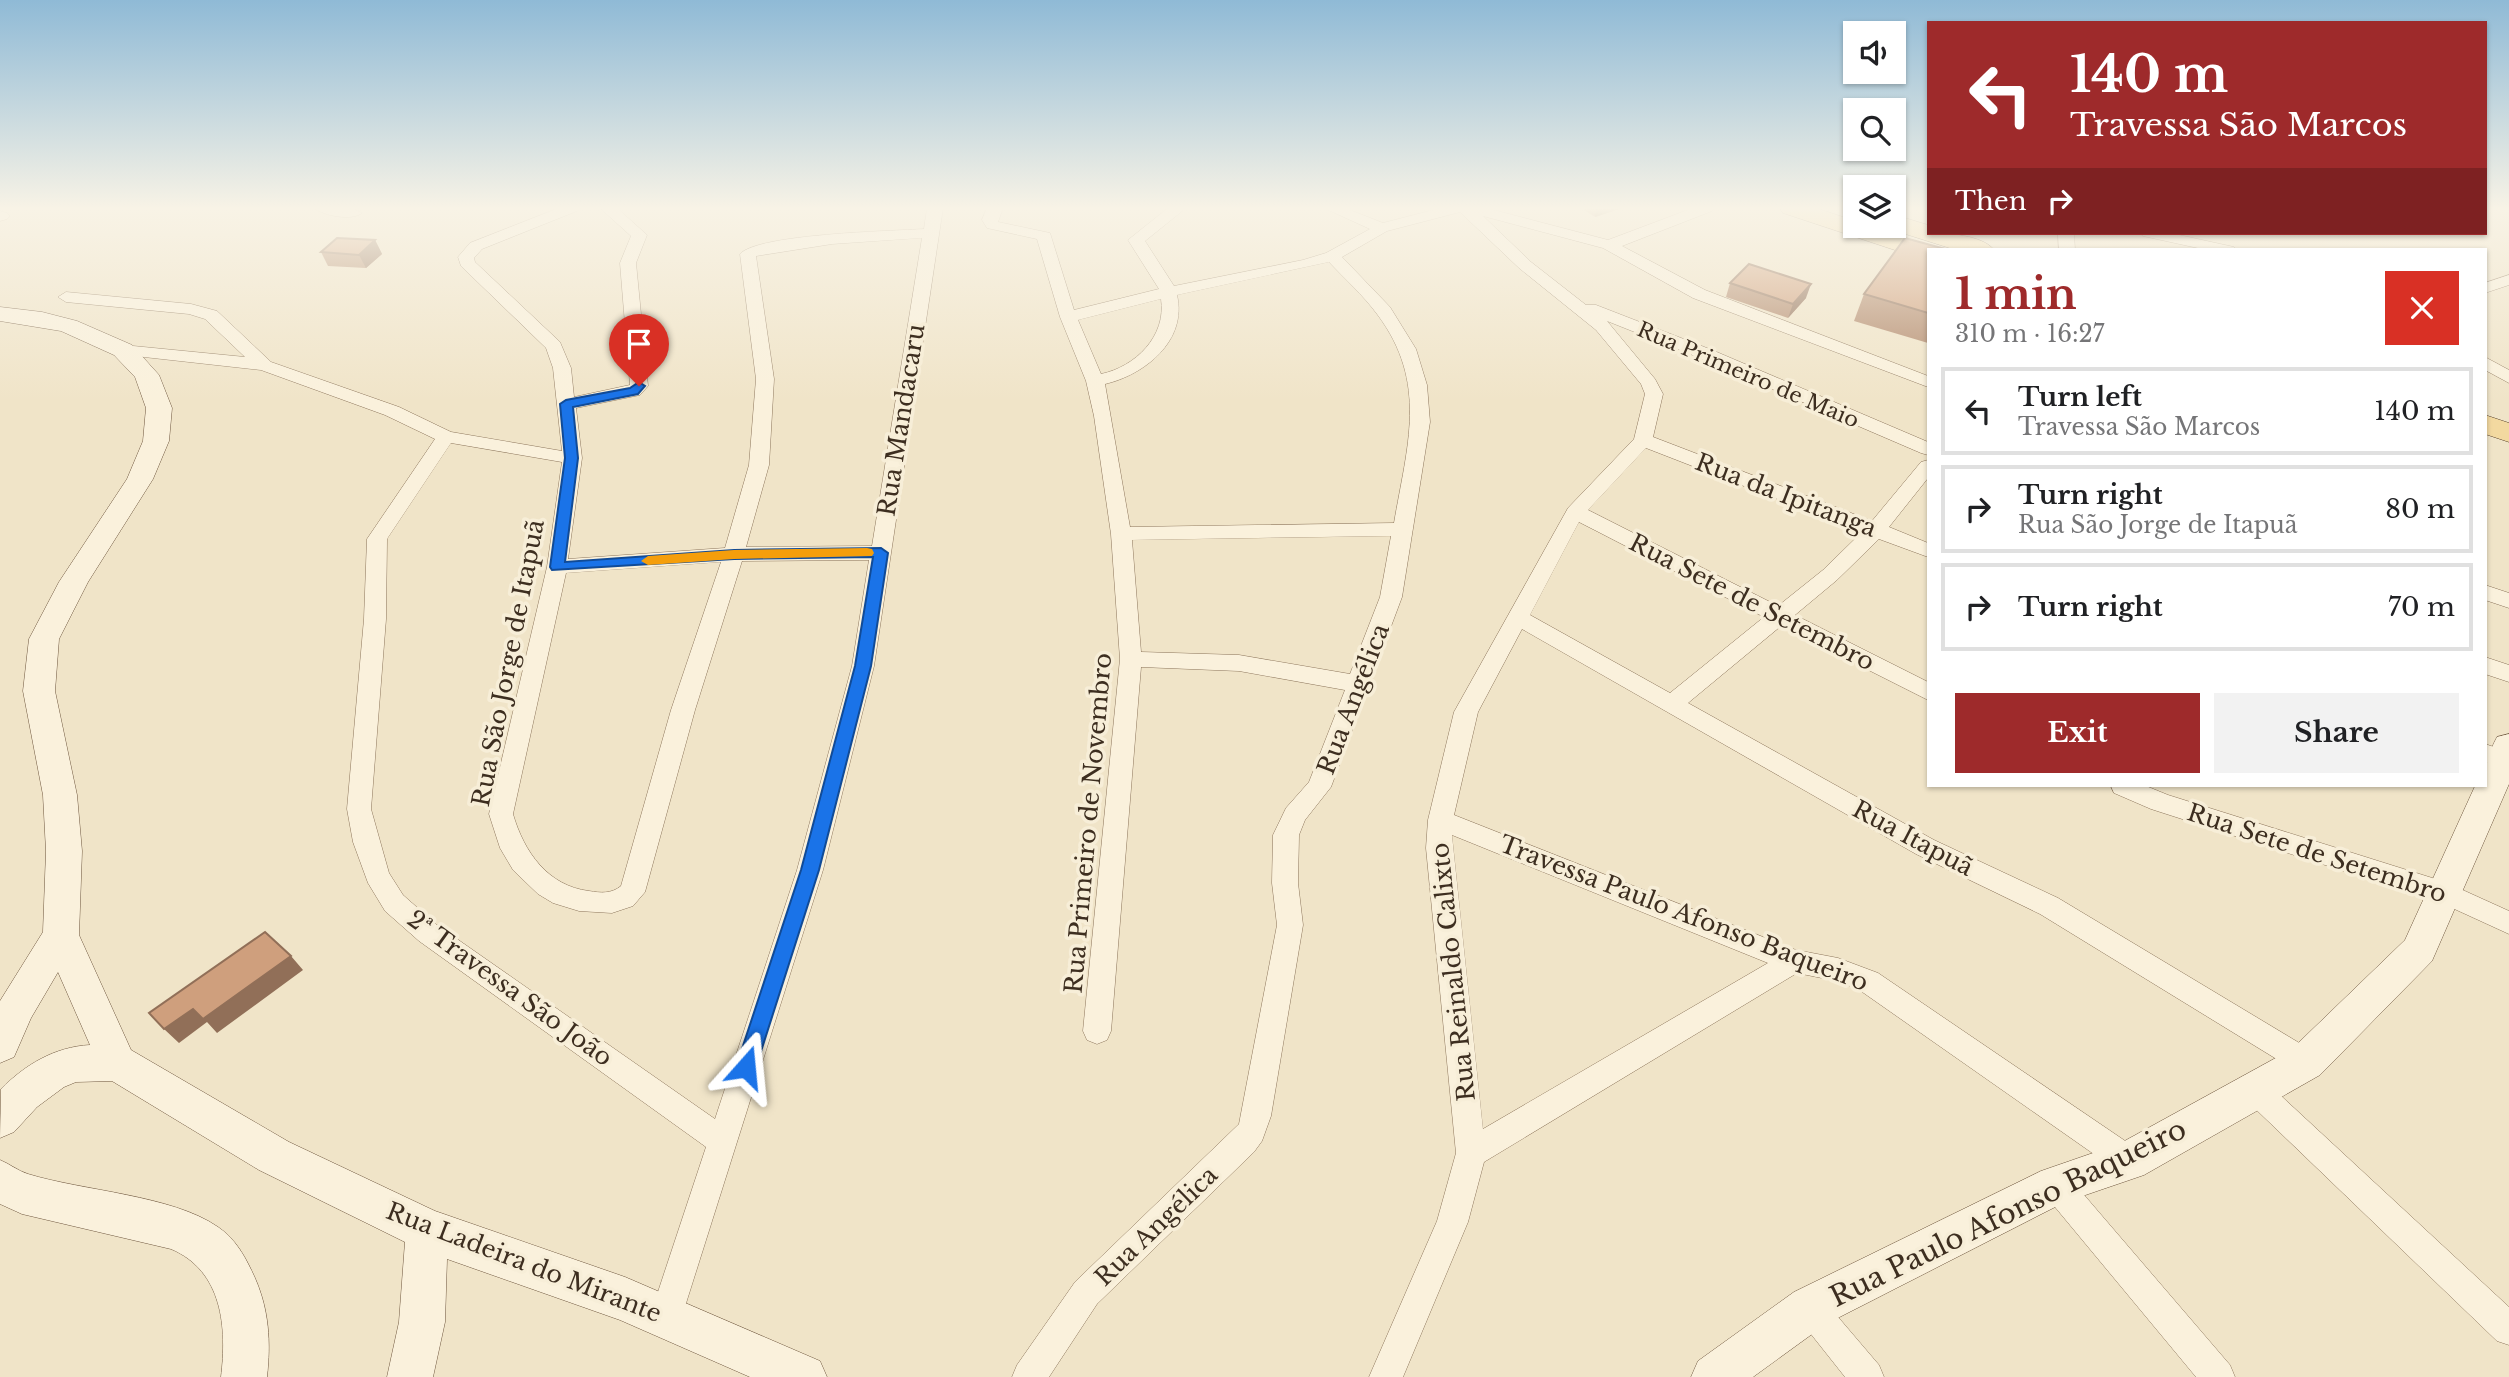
<!DOCTYPE html>
<meta charset="utf-8">
<style>
:root{--surface:#fff;--page:#f2f2f2;--text:#202124;--muted:#757577;--line:#e0e0e0;--accent:#9e2a2b}
body{margin:0;font-family:"Libre Baskerville",serif;background:var(--page);color:var(--text);height:100vh;display:flex;flex-direction:column;font-size:26px;white-space:nowrap}
*{box-sizing:border-box;margin:0}
p{font-size:23px;color:var(--muted)}
.icon{flex:none;width:38px;height:38px;fill:none;stroke:currentColor;stroke-width:2;stroke-linecap:round;stroke-linejoin:round}
.map{position:relative;flex:1;overflow:hidden}
.sheet{position:absolute;left:1927px;top:248px;width:560px;height:539px;display:flex;flex-direction:column;background:var(--surface);border-radius:0px;box-shadow:0 2px 5px #0004}
.sheet>*{flex:none}
.banner{position:absolute;left:1927px;top:21px;width:560px;height:214px;border-radius:0px;box-shadow:0 2px 5px #0004;background:#9e2a2b;color:#fff;overflow:hidden}
.tools{position:absolute;left:1843px;top:21px;display:grid;gap:14px}
.tools a{display:grid;place-items:center;width:63px;height:63px;border-radius:0px;background:var(--surface);box-shadow:0 2px 5px #0004;font-size:35px}
.pin{position:absolute;display:grid;place-items:center;width:60px;height:60px;color:#fff;margin:-72px -30px;border-radius:50% 50% 50% 0;rotate:-45deg;box-shadow:0 0 7px #0007}
.pin .icon{rotate:45deg}
.me{position:absolute;width:77px;margin:-38px;rotate:18deg;stroke-linejoin:round;filter:drop-shadow(0 0 5px #0008)}
.turn{display:flex;align-items:center;gap:24px;height:147px;padding:0 28px;font-size:32px}
.turn .icon{width:91px;height:91px;stroke-width:2.5}
.turn b{display:block;font-size:49px;line-height:60px}
.then{display:flex;align-items:center;height:66px;padding:0 28px;background:#0003;gap:14px;font-size:26px}
.round{display:grid;place-items:center;flex:none;width:74px;height:74px;border-radius:0px;background:var(--page)}
.overview{display:flex;align-items:center;justify-content:space-between;height:119px;padding:0 28px}
h1{font-size:42px;font-weight:700;line-height:52px;color:var(--accent)}
.button{display:flex;gap:14px;margin-top:auto;padding:14px 28px}
.button a{flex:1;height:80px;border-radius:0px;background:var(--accent);color:#fff;font-size:28px;font-weight:700;line-height:80px;text-align:center}
.button a+a{background:var(--page);color:var(--text)}
ul{padding:0;list-style:none}
li{display:flex;align-items:center;gap:21px;height:88px;margin:0 14px 10px;padding:0 14px;border:4px solid var(--line);border-radius:0px}
li div{flex:1}
li b{display:block;font-size:26px}
li em{font-style:normal}
.map>svg:first-child{display:block}
.lines{fill:none;stroke-linecap:round;stroke-linejoin:round}
.street-casing{stroke:#8d765c;stroke-width:1}
.secondary-casing{stroke:#6f573f;stroke-width:1}
.primary-casing{stroke:#5b4430;stroke-width:1}
.street{fill:#faf1dc;fill-rule:evenodd}
.secondary{fill:#faf1dc;fill-rule:evenodd}
.primary{fill:#f3d9a0;fill-rule:evenodd}
.wall{fill:#b2896c}
.shaded-wall{fill:#916f58}
.building{fill:#cf9f7d;stroke:#916f58;stroke-width:2}
.route{fill:#1a73e8;stroke:#114b97;stroke-width:2}
.slow{fill:#f59e0b}
.labels{text-anchor:middle;dominant-baseline:central;stroke-width:7;stroke-linejoin:round;paint-order:stroke}
.far-street-label{font-size:21px;fill:#3d2e20;stroke:#f7eed8}
.street-label{font-size:24px;fill:#3d2e20;stroke:#f7eed8}
.near-street-label{font-size:28px;fill:#3d2e20;stroke:#f7eed8}
</style>
<div class="map">
<svg width="2509" height="1377" viewBox="0 0 2509 1377">
<rect width="100%" height="100%" fill="#f0e4c8"/>
<g class="lines">
<g class="street-casing">
<g id="street">
<path d="M314,208h37l11,5c-10,8 -38,3 -48,-5z"/>
<path d="M559,208h21l-3,3 -95,38 -8,9 1,4 85,80 11,26 3,29 56,-12 -10,-122 11,-27 -31,-28h17l30,27 -11,28 12,123 -8,9 -64,13 6,50 -14,101 157,-11 24,-83 7,-86 -16,-125c18,-20 152,-23 184,-25l3,-21h16l-69,458 -51,204 -141,446 -4,12 -12,4 -12,-4 -4,-12 56,-169 -287,-206 -34,-30 -17,-28 -15,-41 -6,-33 17,-190 3,-80 68,-100 -50,-24 -124,-45 -144,-16 -3,-4 9,-5 122,12 -40,-38 -16,-5 -123,-12 -8,-5 8,-5 125,12 26,7 54,51 128,45 52,25 111,19 -9,-83 -7,-20 -85,-82 -3,-9 12,-14zM922,238l-50,308 -126,1 23,-82 5,-86 -18,-123 76,-12zM451,443l111,19 -15,105 -58,247 11,34 13,22 25,24 15,9 26,8 33,2 21,-7 12,-14 50,-182 47,-149 127,-1 -17,106 -55,204 -82,249 -278,-194 -34,-30 -14,-22 -18,-64 15,-190 1,-80zM721,562l-50,148 -50,176c-10,8 -20,7 -32,5 -41,-5 -65,-39 -76,-77l53,-241z"/>
<path d="M987,208h16l-5,14 52,11 24,77 85,-21 -31,-49 40,-32h18l-41,33 29,45 129,-26 23,-7 44,-24 -46,-21h21l38,15 58,-15h45l122,32 85,-32h22l-3,3 -90,35 83,44 223,86v11l-235,-89 -90,-50 -120,-32 48,46 55,43h10l116,45 216,92v13l-7,-2 -221,-95 -93,-37 48,58 8,15 -10,43 219,84 49,-59 7,-2v18l-39,49 39,16v14l-49,-18 -42,41 -42,35 133,67v18l-147,-74 -93,77 246,137 124,58 258,155 4,9 -4,9 -10,4 -10,-4 -256,-157 -124,-60 -394,-225 -44,83 -24,103 342,135 42,8 40,15 262,178 4,10 -4,10 -11,4 -11,-4 -260,-182 -21,-8 -40,-8 -313,189 -16,60 -65,155h-34l68,-156 19,-68 -30,-305 2,-28 26,-108 114,-204 66,-69 11,-45 -4,-10 -45,-54 -77,-62 -59,-56 -73,19 -45,26 48,50 26,42 11,36 3,37 -28,175 -71,190 -26,33 -6,15 -1,48 5,42 -32,191 -9,25 -8,11 -157,152 -48,73h-37l5,-12 58,-83 164,-158 38,-199 -5,-42 1,-48 13,-27 23,-26 36,-92 -106,-19 -98,-4 -30,364 -4,9 -10,4 -10,-4 -4,-9 37,-372 -9,-125 -17,-118 -8,-35 -26,-64 -23,-78 -50,-11 -5,-8zM1329,262c16,17 34,33 48,52 52,69 30,132 17,209l-264,4 -25,-143c39,-9 83,-43 72,-89zM1161,299c6,37 -26,68 -60,75l-23,-54zM1646,448l216,84 -39,38 -45,36 -190,-96zM1579,522l185,95 -94,76 -140,-78zM1391,536l-11,61 -30,77 -111,-19 -98,-3 -9,-112zM1452,835l316,128 -285,166z"/>
<path d="M0,211l7,2 3,3 -3,3 -7,2z"/>
<path d="M2058,233h16l1,17h-16z"/>
<path d="M2141,233h29l64,14 2,3h-29l-64,-14z"/>
<path d="M2509,275v10l-24,8v-10z"/>
<path d="M2485,357l24,13v13l-24,-13z"/>
<path d="M2485,585l24,8v15l-24,-8z"/>
<path d="M2485,657l24,8v17l-24,-8z"/>
<path d="M2485,744l24,8v18l-24,-8z"/>
<path d="M2111,786h35l22,9 277,87 64,29v23l-72,-33 -286,-92 -37,-16z"/>
<path d="M2255,1077l10,4 244,226v38l-12,-4 -252,-242 -5,-9 5,-9z"/>
<path d="M2056,1170l11,5 163,190 5,12h-39l-151,-182 -4,-10 4,-10z"/>
<path d="M1810,1292l11,5 58,68 5,12h-39l-46,-58 -5,-11 5,-11z"/>
</g>
</g>
<g class="secondary-casing">
<g id="secondary">
<path d="M0,307l42,5 35,9 55,24 27,30 13,33 -3,33 -16,38 -65,103 -29,57 -4,52 22,104 5,56 -3,84 52,115 158,92 146,69 190,66 195,84 7,16h-77l-130,-57 -173,-61 -2,63 -12,55h-46l12,-55 6,-80 -146,-72 -147,-89 -36,1 -12,5 -27,20 -23,25 -14,6 1,-49c24,-24 53,-42 89,-44l-32,-73 -27,46 -17,39 -14,6v-62l43,-69 3,-81 -3,-56 -20,-104 6,-52 30,-57 68,-103 16,-38 3,-33 -11,-31 -21,-22 -53,-24 -61,-10z"/>
<path d="M2509,734v50l-77,177 -112,114 -176,100 -79,27 -239,122 -73,53h-62l7,-16 96,-69 247,-121 78,-27 173,-95 113,-109 70,-154h10c0,-20 3,-32 12,-49z"/>
<path d="M0,1160c10,4 18,11 28,14 55,17 144,21 190,53 18,12 28,31 37,51 14,32 16,64 12,99h-46c6,-49 2,-106 -50,-128l-149,-35 -22,-10z"/>
</g>
</g>
<g class="primary-casing">
<g id="primary">
<path d="M1780,208h36l39,13v5h16l68,24h-11v11l-9,-3 -136,-45z"/>
<path d="M1905,218l23,7v8c18,0 55,2 66,17h-38l-60,-19 -4,-5 4,-5z"/>
<path d="M2485,415l24,8v19l-24,-8z"/>
</g>
</g>
<use href="#street" class="street"/>
<use href="#secondary" class="secondary"/>
<use href="#primary" class="primary"/>
</g>
<g class="wall">
<path d="M1581,208h41l-27,9z"/>
<path d="M375,240l7,14 -16,14 -38,-2 -7,-14z"/>
<path d="M1928,250v93l-74,-22 10,-27z"/>
<path d="M1730,283l76,15 -18,20 -62,-21z"/>
</g>
<g class="shaded-wall">
<path d="M1596,208h26l-27,9z"/>
<path d="M375,240l7,14 -16,14 -7,-13z"/>
<path d="M1811,284l-5,14 -18,20 5,-14z"/>
<path d="M291,956l12,14 -86,63 -10,-11 -28,21 -15,-14 29,-20z"/>
</g>
<g class="building">
<path d="M337,238l38,2 -16,15 -38,-3z"/>
<path d="M1905,238l44,12h-21v63l-64,-19z"/>
<path d="M1749,264l62,20 -18,20 -63,-21z"/>
<path d="M265,932l26,24 -88,63 -10,-10 -29,20 -15,-16z"/>
</g>
<linearGradient id="sky" x2="0" y2="1"><stop stop-color="#8fbad6"/><stop offset="0.52" stop-color="#f8f3e6"/><stop offset="1" stop-color="#f8f3e6" stop-opacity="0"/></linearGradient>
<rect width="2509" height="401" fill="url(#sky)"/>
<path class="route" d="M639,382l6,4 -7,8 -65,13 5,51 -13,104 169,-12 147,-2 7,5 -17,113 -52,204 -63,197 -3,6 -7,3 -7,-3 -3,-6 65,-197 54,-204 18,-109 -139,2 -182,11 -2,-3 15,-109 -5,-54 6,-4 64,-12z"/>
<path class="slow" d="M867,548l5,1 2,4 -2,3 -138,3 -86,6 -7,-4 7,-5 86,-6z"/>
<g class="labels">
<g class="far-street-label">
<text transform="translate(1748 375) rotate(23)">Rua Primeiro de Maio</text>
</g>
<g class="street-label">
<text transform="translate(901 420) rotate(-81)">Rua Mandacaru</text>
<text transform="translate(1786 495) rotate(21)">Rua da Ipitanga</text>
<text transform="translate(1752 602) rotate(27)">Rua Sete de Setembro</text>
<text transform="translate(508 663) rotate(-79)">Rua São Jorge de Itapuã</text>
<text transform="translate(1353 699) rotate(-69)">Rua Angélica</text>
<text transform="translate(1088 823) rotate(-85)">Rua Primeiro de Novembro</text>
<text transform="translate(1913 838) rotate(28)">Rua Itapuã</text>
<text transform="translate(2317 853) rotate(18)">Rua Sete de Setembro</text>
<text transform="translate(1684 913) rotate(21)">Travessa Paulo Afonso Baqueiro</text>
<text transform="translate(1453 972) rotate(-96)">Rua Reinaldo Calixto</text>
<text transform="translate(510 988) rotate(36)">2ª Travessa São João</text>
<text transform="translate(1156 1226) rotate(-44)">Rua Angélica</text>
<text transform="translate(524 1262) rotate(21)">Rua Ladeira do Mirante</text>
</g>
<g class="near-street-label">
<text transform="translate(2008 1213) rotate(-26)">Rua Paulo Afonso Baqueiro</text>
</g>
</g>
</svg>
<div class="tools">
<a><svg class="icon" aria-label="sound" viewBox="0 0 24 24"><path d="M4 9h4l5-4v14l-5-4H4zM17 9q2 3 0 6"/></svg></a>
<a><svg class="icon" aria-label="search" viewBox="0 0 24 24"><circle cx="10" cy="10" r="6"/><path d="M15 15l6 6"/></svg></a>
<a><svg class="icon" aria-label="layers" viewBox="0 0 24 24"><path d="M12 4l9 5-9 5-9-5zM3 14l9 5 9-5"/></svg></a>
</div>
<div class="pin" style="left:639px;top:386px;background:#d93025"><svg class="icon" aria-label="arrive" viewBox="0 0 24 24"><path d="M6 21V4h12l-3 4 3 4H6"/></svg></div>
<svg class="me" style="left:746px;top:1067px" viewBox="-20 -20 40 40"><path d="M0-17L14 15 0 8-14 15z" fill="#1a73e8" stroke="#fff" stroke-width="4"/></svg>
<div class="banner">
<div class="turn"><svg class="icon" aria-label="left" viewBox="0 0 24 24"><path d="M17 20v-9H6M10 6l-5 5 5 5"/></svg><div><b>140 m</b>Travessa São Marcos</div></div>
<div class="then">Then<svg class="icon" aria-label="right" viewBox="0 0 24 24"><path d="M7 20v-9h11M14 6l5 5-5 5"/></svg></div>
</div>
<section class="sheet">
<div class="overview"><div><h1>1 min</h1><p>310 m · 16:27</p></div><a class="round" style="background:#d93025;color:#fff"><svg class="icon" aria-label="close" viewBox="0 0 24 24"><path d="M6 6l12 12M18 6L6 18"/></svg></a></div>
<ul>
<li><svg class="icon" aria-label="left" viewBox="0 0 24 24"><path d="M17 20v-9H6M10 6l-5 5 5 5"/></svg><div><b>Turn left</b><p>Travessa São Marcos</p></div><em>140 m</em></li>
<li><svg class="icon" aria-label="right" viewBox="0 0 24 24"><path d="M7 20v-9h11M14 6l5 5-5 5"/></svg><div><b>Turn right</b><p>Rua São Jorge de Itapuã</p></div><em>80 m</em></li>
<li><svg class="icon" aria-label="right" viewBox="0 0 24 24"><path d="M7 20v-9h11M14 6l5 5-5 5"/></svg><div><b>Turn right</b></div><em>70 m</em></li>
</ul>
<div class="button"><a>Exit</a><a>Share</a></div>
</section>
</div>
